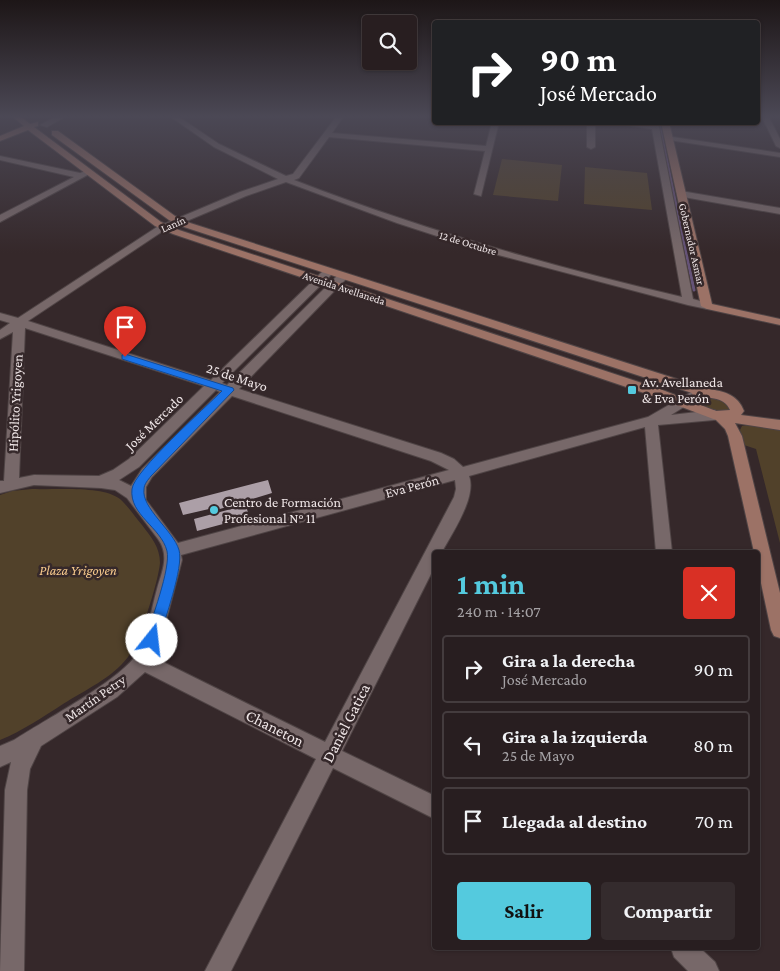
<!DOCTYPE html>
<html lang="es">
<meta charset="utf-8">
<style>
:root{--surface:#281e20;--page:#342b2d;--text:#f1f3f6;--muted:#a5a2a5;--line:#443c3e;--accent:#54cade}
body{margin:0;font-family:"Crimson Pro",serif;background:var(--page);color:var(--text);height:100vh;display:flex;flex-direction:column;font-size:19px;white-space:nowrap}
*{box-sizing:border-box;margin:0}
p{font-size:16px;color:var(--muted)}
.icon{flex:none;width:28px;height:28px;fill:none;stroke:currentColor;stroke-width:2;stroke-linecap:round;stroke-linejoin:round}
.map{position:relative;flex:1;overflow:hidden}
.panel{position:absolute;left:432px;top:550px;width:328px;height:400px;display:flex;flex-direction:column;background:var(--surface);border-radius:5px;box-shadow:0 1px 4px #0004,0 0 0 1px var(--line)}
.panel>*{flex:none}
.hud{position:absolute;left:432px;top:20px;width:328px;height:105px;border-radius:5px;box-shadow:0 1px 4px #0004,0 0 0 1px var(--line);background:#202124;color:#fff;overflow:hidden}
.buttons{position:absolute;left:362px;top:15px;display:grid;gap:10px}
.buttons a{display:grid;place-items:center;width:55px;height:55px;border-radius:5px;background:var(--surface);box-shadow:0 1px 4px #0004,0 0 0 1px var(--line);font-size:25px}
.pin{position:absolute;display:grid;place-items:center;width:42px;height:42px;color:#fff;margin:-51px -21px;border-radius:50% 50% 50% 0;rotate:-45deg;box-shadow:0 0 5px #0007}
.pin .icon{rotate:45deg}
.me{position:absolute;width:55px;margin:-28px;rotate:16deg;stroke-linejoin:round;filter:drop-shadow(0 0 4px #0008)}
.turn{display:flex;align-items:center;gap:18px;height:105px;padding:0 25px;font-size:22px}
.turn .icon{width:65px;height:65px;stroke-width:2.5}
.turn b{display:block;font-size:35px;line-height:42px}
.round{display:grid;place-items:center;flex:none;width:52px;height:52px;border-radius:5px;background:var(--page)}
.summary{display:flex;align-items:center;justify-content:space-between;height:85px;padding:0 25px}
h1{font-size:30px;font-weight:700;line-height:38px;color:var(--accent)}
.action{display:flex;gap:10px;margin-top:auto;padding:10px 25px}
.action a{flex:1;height:58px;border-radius:5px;background:var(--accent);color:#111;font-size:20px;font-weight:700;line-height:58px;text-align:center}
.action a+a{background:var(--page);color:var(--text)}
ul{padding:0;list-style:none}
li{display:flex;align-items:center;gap:15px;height:68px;margin:0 10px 8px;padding:0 15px;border:2px solid var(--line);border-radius:5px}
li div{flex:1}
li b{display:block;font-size:19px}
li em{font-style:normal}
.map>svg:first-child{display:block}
.green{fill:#51412a}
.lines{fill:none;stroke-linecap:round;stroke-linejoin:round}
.stream-far1{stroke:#655378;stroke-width:2.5}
.stream{stroke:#655378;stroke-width:3}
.building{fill:#ac9fa7}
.street-casing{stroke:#4f4445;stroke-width:2}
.secondary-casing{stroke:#4f4445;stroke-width:2}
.street{fill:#776869;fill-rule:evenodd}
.secondary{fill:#9c7266;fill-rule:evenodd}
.route{fill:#1a73e8;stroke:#114b97}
.poi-dot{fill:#54cade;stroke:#35282a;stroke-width:2}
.labels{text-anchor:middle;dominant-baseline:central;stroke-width:5;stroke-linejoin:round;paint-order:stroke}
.far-street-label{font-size:11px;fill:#efe6e7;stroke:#35282a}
.street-label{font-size:14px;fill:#efe6e7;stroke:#35282a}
.poi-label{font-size:14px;fill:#efe6e7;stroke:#35282a;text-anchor:start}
.park-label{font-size:14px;font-style:italic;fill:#f7ca8d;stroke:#35282a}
.near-street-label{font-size:16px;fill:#efe6e7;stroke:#35282a}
</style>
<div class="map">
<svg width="780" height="971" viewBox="0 0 780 971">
<rect width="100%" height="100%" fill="#35282a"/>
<g class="green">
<path d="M502,159l60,6 -4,36 -65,-6z"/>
<path d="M585,167l62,6 5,37 -68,-6z"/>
<path d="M706,396l16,4 11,9 -12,5 -25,-11 2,-5z"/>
<path d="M749,425l31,5v113l-24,-94 -12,-4 -4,-15 2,-4z"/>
<path d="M32,489c22,1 71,-4 88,10 8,7 15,18 22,26 9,12 18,22 18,38 -2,20 -20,77 -32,94 -16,21 -43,33 -65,47 -20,13 -41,27 -63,36v-245l12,-4z"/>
</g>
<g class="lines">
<path class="stream-far1" d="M659,122l19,92"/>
<path class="stream" d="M678,213l16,77"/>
</g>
<g class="building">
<path d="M268,480l4,13 -62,19 -1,-3 -26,6 -4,-12z"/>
<path d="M246,505l3,12 -52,14 -3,-12z"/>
</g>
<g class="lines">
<g class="street-casing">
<g id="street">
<path d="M55,117h10l-18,10 -7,-2z"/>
<path d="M171,117h8l40,27 67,32 7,-2 43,-57h7l-11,16 154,13 6,-24h7l-18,74 -7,-2 11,-43 -156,-14 -30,41 -5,2c126,49 256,86 388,117l-30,-168 -47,-7 46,2 -1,-2h8l35,177 18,5 2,2 -6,3 -19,-4 -205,-54 -86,-28 -111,-41 -40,14 -83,35 -135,90 183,59 114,-111 4,-1 5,3 -1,2 -111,110 5,2 112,-111 4,-1 5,3 -1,2 -108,111 202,64 13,6 9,8 185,-50 45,-26 7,4 -2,3 -27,17 43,-5 5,2 2,3 -2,3 -5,2 -56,5 14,127h-16l-11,-125 -176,49c8,21 -17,57 -27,76h-7v14l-93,185 93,45v23l-102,-51 -102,203h-26l111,-212 -171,-87 -28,25 -76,49 -11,23 -3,21 -3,181h-24l5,-181 6,-28 -11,5v-21l14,-6c29,-19 105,-59 122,-85 11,-19 15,-44 21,-66 5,-18 13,-33 1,-50l-31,-41 -12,-8 -14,-2 -67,-3 -34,8v-12h4l9,-149 -13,7v-9l10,-7 -10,-3v-7l18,5 139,-91 83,-35 38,-13 -64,-32zM25,328l179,58 -75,73 -16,11 -14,6 -65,-1 -15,3zM216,390l4,2 -78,77 -11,17 -12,-6 20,-13zM232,396l199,65 18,9 -271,73 -32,-43v-13l6,-10zM455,480l1,9 -2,8 -129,245 -172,-85 8,-17 21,-80 -1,-5z"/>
<path d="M762,117h7l11,22v9l-4,-2z"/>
<path d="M587,122h8v25l-4,2 -4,-2z"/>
<path d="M666,136l114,17v4l-111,-17h-3z"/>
<path d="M0,156l80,17 9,-3 4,2 -93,50v-7l74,-38 -74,-17z"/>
<path d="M681,191l99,17v6l-102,-18 -1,-2z"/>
<path d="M671,948h29l15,14 4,9h-31l-14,-14z"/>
</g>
</g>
<g class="secondary-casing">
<g id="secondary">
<path d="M13,117h8l9,7 8,-2v4l-4,1 127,95 18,8 481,159 56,22 14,-1c-6,-15 -24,-11 -37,-14l-1,-3 -511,-167 -12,-6 -117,-85v-4h6l117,85 12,6 521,167c16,2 30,6 36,22l-3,4 39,5v10l-45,-7 7,13 38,157v45l-6,-2 -3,-6 -13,-61v-17h-4l-26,-116 -3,-7 -9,-9 -66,-25 -477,-161 -18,-8 -127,-96 -28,11v-5l24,-10z"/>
<path d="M661,122h8l43,182 68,15v6l-73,-16 -6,-3z"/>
</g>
</g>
<use href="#street" class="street"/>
<use href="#secondary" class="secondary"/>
</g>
<linearGradient id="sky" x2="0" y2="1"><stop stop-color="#1d1617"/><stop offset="0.46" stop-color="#4b4855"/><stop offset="1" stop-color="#4b4855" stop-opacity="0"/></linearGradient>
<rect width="780" height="253" fill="url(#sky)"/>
<path class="route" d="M125,354l108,34 1,2 -83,86c-3,4 -7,8 -7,13 -3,19 29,41 35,61 5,17 -15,71 -20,90l-2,4 -5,2 -5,-2 -2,-4c6,-19 26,-72 22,-89 -6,-24 -38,-36 -35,-62 2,-18 74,-82 90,-98l-100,-32v-4z"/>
<g class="poi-dot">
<rect x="627" y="385" width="10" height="10" rx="2.5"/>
<circle cx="214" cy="510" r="5"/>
</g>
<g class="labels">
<g class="far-street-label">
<text transform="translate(173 224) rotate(-24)">Lanín</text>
<text transform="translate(468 243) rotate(17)">12 de Octubre</text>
<text transform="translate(692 244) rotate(77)">Gobernador Asmar</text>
<text transform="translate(344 288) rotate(18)">Avenida Avellaneda</text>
</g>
<g class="street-label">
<text transform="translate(237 377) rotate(18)">25 de Mayo</text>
<text transform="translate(15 403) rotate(-87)">Hipólito Yrigoyen</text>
<text transform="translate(154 422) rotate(-44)">José Mercado</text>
<text transform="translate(412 486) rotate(-15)">Eva Perón</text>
<text transform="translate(95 698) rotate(-35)">Martín Petry</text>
</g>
<g class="poi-label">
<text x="642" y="382">Av. Avellaneda<tspan x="642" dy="16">&amp; Eva Perón</tspan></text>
<text x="224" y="502">Centro de Formación<tspan x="224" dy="16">Profesional N° 11</tspan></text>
</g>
<g class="park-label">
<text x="78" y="570">Plaza Yrigoyen</text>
</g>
<g class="near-street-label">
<text transform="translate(346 723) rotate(-63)">Daniel Gatica</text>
<text transform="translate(275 728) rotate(27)">Chaneton</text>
</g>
</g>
</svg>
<div class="buttons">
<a><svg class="icon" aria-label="search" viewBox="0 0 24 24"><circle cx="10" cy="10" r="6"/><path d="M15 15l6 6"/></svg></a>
</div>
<div class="pin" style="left:125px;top:357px;background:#d93025"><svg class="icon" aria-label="arrive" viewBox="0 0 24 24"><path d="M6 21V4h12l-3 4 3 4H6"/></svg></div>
<svg class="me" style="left:152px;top:640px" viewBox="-20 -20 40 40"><circle r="19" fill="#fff"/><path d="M0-13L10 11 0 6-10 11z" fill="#1a73e8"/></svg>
<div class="hud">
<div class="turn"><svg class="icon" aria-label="right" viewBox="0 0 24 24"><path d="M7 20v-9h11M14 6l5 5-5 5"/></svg><div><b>90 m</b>José Mercado</div></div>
</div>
<section class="panel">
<div class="summary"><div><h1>1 min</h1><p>240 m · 14:07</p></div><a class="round" style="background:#d93025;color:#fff"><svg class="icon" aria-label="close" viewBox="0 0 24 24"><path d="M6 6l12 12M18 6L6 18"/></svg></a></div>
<ul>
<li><svg class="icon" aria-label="right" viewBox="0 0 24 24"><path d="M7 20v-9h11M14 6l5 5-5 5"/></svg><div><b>Gira a la derecha</b><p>José Mercado</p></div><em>90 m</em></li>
<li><svg class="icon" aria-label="left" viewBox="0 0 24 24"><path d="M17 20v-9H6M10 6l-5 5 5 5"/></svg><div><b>Gira a la izquierda</b><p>25 de Mayo</p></div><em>80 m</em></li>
<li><svg class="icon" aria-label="arrive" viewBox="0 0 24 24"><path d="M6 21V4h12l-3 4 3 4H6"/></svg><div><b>Llegada al destino</b></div><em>70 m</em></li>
</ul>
<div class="action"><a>Salir</a><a>Compartir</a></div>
</section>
</div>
